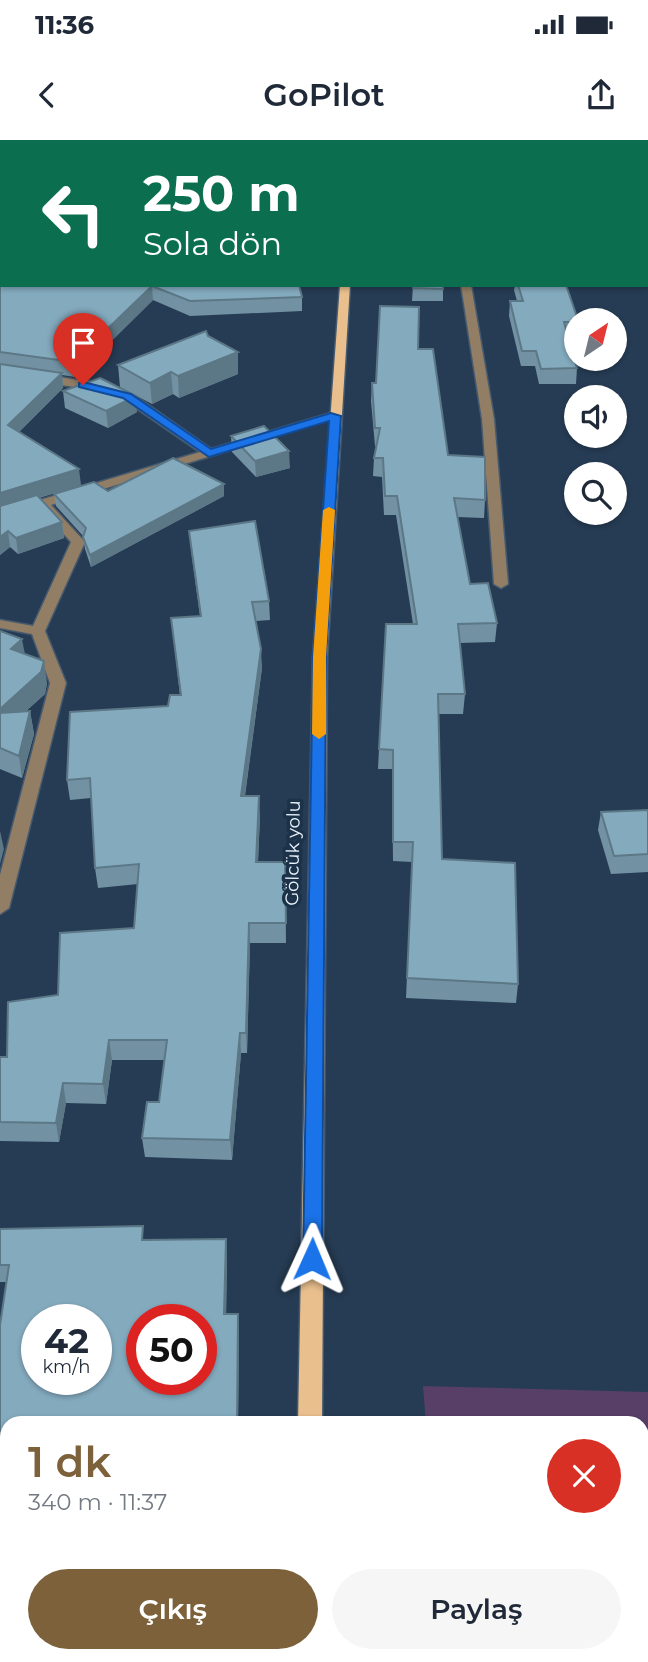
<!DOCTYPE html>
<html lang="tr">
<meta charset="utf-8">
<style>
:root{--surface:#fff;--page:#f6f6f7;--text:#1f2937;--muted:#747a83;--accent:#7d613b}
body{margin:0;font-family:Montserrat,sans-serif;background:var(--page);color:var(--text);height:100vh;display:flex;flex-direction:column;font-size:26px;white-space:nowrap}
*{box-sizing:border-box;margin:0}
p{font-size:23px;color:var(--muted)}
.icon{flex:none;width:38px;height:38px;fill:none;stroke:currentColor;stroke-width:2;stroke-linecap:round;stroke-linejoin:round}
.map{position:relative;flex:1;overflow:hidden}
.panel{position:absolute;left:0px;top:1276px;width:649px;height:247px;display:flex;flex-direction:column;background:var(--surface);border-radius:21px 21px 0 0;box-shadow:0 2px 5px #0004}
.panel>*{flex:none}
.top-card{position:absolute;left:0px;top:0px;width:649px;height:147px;box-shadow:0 2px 5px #0004;background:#0b6e4f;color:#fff;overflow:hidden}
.needle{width:46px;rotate:35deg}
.buttons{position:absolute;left:564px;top:168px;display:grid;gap:14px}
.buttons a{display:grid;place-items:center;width:63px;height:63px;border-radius:50%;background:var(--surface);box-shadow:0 2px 5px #0004;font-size:35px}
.speed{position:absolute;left:21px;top:1164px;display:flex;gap:14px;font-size:35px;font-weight:700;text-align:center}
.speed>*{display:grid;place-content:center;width:91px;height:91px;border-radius:50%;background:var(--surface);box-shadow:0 2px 5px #0004;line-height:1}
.speed small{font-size:18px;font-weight:400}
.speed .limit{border:10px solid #d22;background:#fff;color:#111}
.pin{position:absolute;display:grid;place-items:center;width:60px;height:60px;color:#fff;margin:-72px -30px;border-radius:50% 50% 50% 0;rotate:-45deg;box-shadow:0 0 7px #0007}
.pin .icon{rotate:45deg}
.me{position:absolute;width:77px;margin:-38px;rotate:1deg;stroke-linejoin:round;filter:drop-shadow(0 0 5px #0008)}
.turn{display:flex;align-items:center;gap:24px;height:147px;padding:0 28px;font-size:32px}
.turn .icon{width:91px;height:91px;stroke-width:2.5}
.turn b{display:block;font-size:49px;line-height:60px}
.round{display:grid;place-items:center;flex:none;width:74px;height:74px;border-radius:37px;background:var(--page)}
.overview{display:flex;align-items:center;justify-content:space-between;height:119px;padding:0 28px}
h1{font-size:42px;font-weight:600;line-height:52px;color:var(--accent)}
.action{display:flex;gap:14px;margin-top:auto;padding:14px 28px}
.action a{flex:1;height:80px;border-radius:42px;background:var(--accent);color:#fff;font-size:28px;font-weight:600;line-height:80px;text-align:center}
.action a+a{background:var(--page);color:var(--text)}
.status{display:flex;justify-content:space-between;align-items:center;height:49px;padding:0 35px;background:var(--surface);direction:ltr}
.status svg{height:19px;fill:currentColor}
header{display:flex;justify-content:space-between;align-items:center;height:91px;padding:0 28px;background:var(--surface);font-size:32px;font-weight:600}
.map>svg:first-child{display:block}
.green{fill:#573f67}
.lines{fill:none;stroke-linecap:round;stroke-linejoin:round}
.minor-casing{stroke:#465a6f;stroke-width:3}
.major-casing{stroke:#465a6f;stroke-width:3}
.highway-casing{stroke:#465a6f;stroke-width:24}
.minor{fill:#927d65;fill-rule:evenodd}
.major{fill:#e9bf8d;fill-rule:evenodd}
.highway{stroke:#fcddba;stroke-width:21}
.wall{fill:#7292a3}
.shaded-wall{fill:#5c7785}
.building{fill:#84aabe;stroke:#5c7785;stroke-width:2;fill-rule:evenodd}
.route{fill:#1a73e8;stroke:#114b97;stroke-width:2}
.slow{fill:#f59e0b}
.labels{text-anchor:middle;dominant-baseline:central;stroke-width:7;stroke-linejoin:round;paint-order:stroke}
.street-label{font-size:18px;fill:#edf5fe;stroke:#1b3249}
</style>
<div class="status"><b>11:36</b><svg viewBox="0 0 49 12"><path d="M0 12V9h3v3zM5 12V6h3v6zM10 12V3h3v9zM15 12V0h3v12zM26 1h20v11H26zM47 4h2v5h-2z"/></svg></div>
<header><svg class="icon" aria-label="back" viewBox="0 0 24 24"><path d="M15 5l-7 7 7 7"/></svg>GoPilot<svg class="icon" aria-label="share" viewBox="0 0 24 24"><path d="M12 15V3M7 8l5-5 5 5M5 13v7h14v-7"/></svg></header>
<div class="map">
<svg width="648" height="1522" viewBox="0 0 648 1522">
<rect width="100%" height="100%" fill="#263c54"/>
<path class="green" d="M423,1246l225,6v270h-203v-6h197v-233h-216z"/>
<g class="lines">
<g class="minor-casing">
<g id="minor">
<path d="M2,32v6l-2,1v-6z"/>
<path d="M461,145h10l23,134 14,165 -7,4 -7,-4 -12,-165z"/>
<path d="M0,228l104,16 27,9 80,56 120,-36 10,3 -290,89 34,37 -40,89 21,52 -57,225 -9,6v-39l50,-192 -18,-49 -32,-6v-8l33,6 38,-84 -31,-34 -40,12v-8l200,-60 -77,-53 -21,-8 -102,-15z"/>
</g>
</g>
<g class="major-casing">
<g id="major">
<rect x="346" y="0" width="10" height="2"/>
<path d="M340,145h10l-23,372 -5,766h-24l15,-766z"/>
<rect x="295" y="1516" width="26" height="6"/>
</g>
</g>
<g class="highway-casing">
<path id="highway" d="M0,4h2"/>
</g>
<use href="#minor" class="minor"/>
<use href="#major" class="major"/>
<use href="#highway" class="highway"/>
</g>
<g class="wall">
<rect x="19" y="0" width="126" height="2"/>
<path d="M398,0h250v2h-248z"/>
<path d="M0,54l299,91 3,12v14l-112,5 -37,-16 -78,77 -13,-2 1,13 -44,44 62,53 -42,13 23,24 2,16 -46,16 -8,-7 -10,8z"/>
<path d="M413,145h30v16h-31z"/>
<path d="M515,145h51l10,35v17h-8l9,31 -1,16h-37l-4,-18h-14l-12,-50 1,-15h7l-3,-11z"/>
<path d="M208,196l30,16v22l-59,24 -6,-4 -21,10 -32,-17 -2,-22z"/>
<path d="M418,209l30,106 37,45 -1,18 -27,-1 13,67 27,39 -2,19 -36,1 6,51 -2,20h-25l4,145 76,125 -2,19 -110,-5 6,-136 -19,-1 -1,-92h-14l1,-20 34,-125 -17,-109h-12l-2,-38 -9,-1 1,-18 2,-12h-1l-4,-45 1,-18h4z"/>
<path d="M63,251l74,21 -29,16 -43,-20z"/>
<path d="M231,296l59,32 -34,9 -24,-25z"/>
<path d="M224,344v12l-133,71 -6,-18 -2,-13 -27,-30 -2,-12z"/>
<path d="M189,391l80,70 1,19 -14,1 6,47 -17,128 15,20 -2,46h27l1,81h-36l-3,110h-6l-9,107 -87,-3 -3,-19 17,-36 5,-42h-52l-6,44 -40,-1 -7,39 -59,-1v-84h7l51,-62 76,-67 4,-44 -40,4 -3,-20 -4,-70 -21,2 -3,-20 101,-74 12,-11 -9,-77 29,-2 -9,-66z"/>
<path d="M0,491l25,23 22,29 -2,11 -20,18 5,-1 4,23 -12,44 -22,-9z"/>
<path d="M648,670v62l-37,2 -13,-44 3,-18z"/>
<path d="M0,1089l145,11 81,-1 1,16 -1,59 13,16 -1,93h-231v27l-7,1v-126l7,-43h-7z"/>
</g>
<g class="shaded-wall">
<path d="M152,146l1,14 -78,77 -2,-15z"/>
<path d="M238,212v22l-59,24 -1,-22z"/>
<path d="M171,232l2,22 -21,10 -2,-21z"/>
<path d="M62,233l1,15 -53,53 -2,-16z"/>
<path d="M136,256l1,16 -29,16 -2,-17z"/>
<path d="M289,311l1,17 -34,9 -1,-16z"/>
<path d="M79,329l2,16 -81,24v-16z"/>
<path d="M224,344v12l-133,71 -1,-12z"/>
<path d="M62,382l2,16 -46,16 -2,-16z"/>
<path d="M8,391l2,16 -10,8v-18z"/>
<path d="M22,499l4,21 -15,-11z"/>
<path d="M261,509l1,19 -20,148 -1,-20z"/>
<path d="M44,521l3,22 -2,11 -45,40v-25z"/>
<path d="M30,571l4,23 -12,44 -3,-22z"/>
<path d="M259,656l1,20 -3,66 -1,-20z"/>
<path d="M0,691l4,18 -4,15z"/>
<path d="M249,783l1,20 -3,110 -1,-20z"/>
<path d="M240,893l1,20 -9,107 -2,-20z"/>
<path d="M109,900l3,20 -6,44 -3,-20z"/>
<path d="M63,943l3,20 -7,39 -3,-19z"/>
<path d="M226,1099l1,16 -1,75 -2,-16z"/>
<path d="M238,1174l1,16 -1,93h-1z"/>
<path d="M0,1405l4,11 -4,36z"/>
</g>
<g class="building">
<path d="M54,0h91v2h-84z"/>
<path d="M418,0h230v18v-16h-228z"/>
<path d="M0,54h2v91h297l3,12 -112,4 -38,-15 -79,76 -73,-10z"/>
<path d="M413,145h30v4l-30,-1z"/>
<path d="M518,145h48l12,35h-2v2h-12l13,46 -36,1 -5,-18h-14l-12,-50h13z"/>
<path d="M380,166l39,1 -1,42h15l15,106 37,2v43l-31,-2 16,86 18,-1 9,40 -39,1 7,70h-27l4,165 73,4 3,121 -111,-6 6,-136h-20v-92l-14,-1 7,-125h31l-20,-128h-12l-2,-38h-9l6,-30h-5l-3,-45h4z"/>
<path d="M206,191l2,5 30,16 -60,24 -7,-4 -21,11 -32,-18z"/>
<path d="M0,224l62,9 -54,52 71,44 -79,24z"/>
<path d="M100,238l36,18 -30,15 -43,-20z"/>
<path d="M264,286l25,25 -34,10 -24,-25z"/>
<path d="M173,318l51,26 -134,71 -7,-18 3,-9 -32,-34 40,-12 14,9z"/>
<path d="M37,355l25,27 -46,16 -8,-7 -8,6v-31z"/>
<path d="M255,381l14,80 -17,1 9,47 -20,147h18l-3,66h29l1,61h-37l-3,110h-6l-10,107 -88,-2 5,-36h12l8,-62h-58l-6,44 -40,-1 -7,40 -56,-1v-65h7l1,-55 50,-7 2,-62 74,-5 5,-64 -44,4 -5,-90 -23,2 3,-68 98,-6 2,-11h11l-10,-77 30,-2 -12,-85z"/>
<path d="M0,491l22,8 -11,10 33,12 -3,11 -41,37z"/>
<path d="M30,571l-11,45 -19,-8v-35z"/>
<path d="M648,670v44l-34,2 -13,-44z"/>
<path d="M143,1086l-1,14 84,-1 -2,75h14l-1,108 -230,1v11l-7,1v-110l9,-60h-9v-36zM37,1180h59v59h-59zM142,1180h59v59h-59z"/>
</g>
<path class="route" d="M83,242l48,12 80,55 120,-36 10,3 -15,241 -4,602 -3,6 -7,2 -6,-2 -3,-6 10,-602 16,-236 -120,36 -86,-59 -44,-11v-4z"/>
<path class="slow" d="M329,367l6,3 -9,147v77l-7,5 -7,-5 1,-77 10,-147z"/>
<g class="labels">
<g class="street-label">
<text transform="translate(293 713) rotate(-89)">Gölcük yolu</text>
</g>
</g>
</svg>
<div class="buttons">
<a><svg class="needle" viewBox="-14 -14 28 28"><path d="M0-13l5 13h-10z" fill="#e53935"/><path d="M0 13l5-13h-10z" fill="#747a83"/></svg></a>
<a><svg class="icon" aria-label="sound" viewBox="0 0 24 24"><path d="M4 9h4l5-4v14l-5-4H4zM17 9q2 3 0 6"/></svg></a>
<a><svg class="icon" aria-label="search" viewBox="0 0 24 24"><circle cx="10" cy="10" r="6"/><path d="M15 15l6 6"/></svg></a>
</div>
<div class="speed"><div>42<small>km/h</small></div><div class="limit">50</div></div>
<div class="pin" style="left:83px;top:245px;background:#d93025"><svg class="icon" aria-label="arrive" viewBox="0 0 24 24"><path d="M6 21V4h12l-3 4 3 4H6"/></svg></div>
<svg class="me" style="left:312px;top:1119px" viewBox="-20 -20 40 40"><path d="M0-17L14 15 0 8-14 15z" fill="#1a73e8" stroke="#fff" stroke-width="4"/></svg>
<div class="top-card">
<div class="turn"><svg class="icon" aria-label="left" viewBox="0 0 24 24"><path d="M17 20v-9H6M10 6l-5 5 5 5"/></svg><div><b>250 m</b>Sola dön</div></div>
</div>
<section class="panel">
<div class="overview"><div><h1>1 dk</h1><p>340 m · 11:37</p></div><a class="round" style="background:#d93025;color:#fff"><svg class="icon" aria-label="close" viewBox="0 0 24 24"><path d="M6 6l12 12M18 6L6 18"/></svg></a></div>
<div class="action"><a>Çıkış</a><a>Paylaş</a></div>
</section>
</div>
